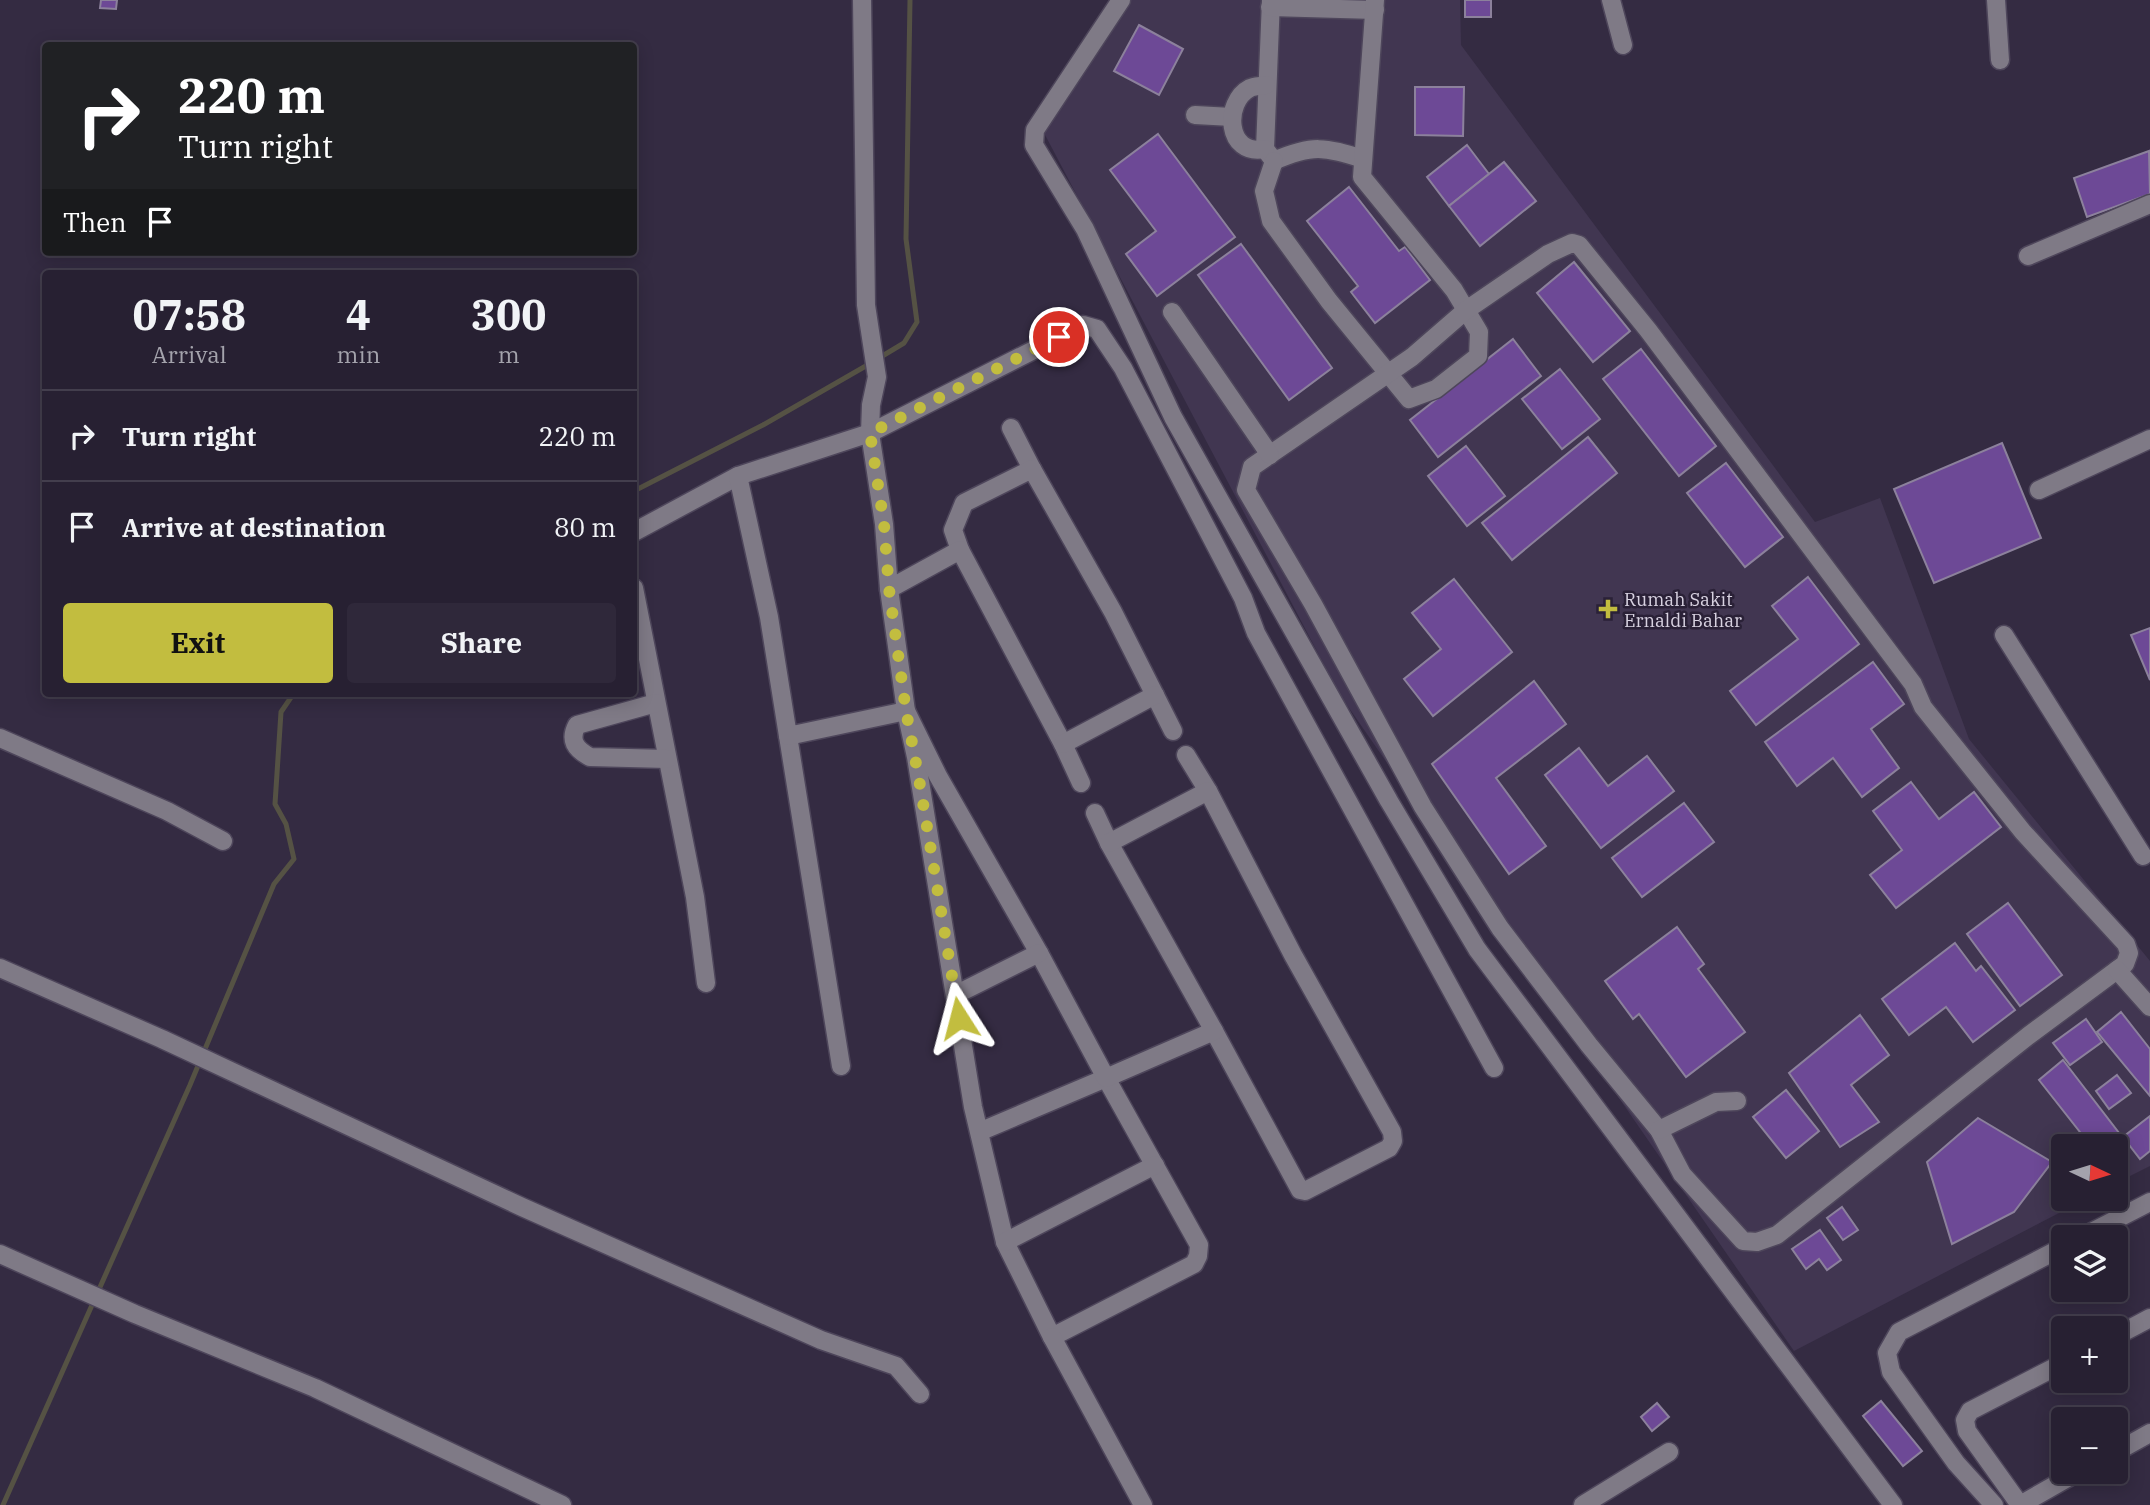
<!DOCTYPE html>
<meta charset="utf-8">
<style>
:root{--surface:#272032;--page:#2f283a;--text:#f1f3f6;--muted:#a4a3ac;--line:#433e4d;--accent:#c2bd3f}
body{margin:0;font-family:"IBM Plex Serif",serif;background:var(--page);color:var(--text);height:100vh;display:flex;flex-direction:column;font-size:26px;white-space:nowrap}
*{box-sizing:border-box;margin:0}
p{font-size:23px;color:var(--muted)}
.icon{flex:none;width:38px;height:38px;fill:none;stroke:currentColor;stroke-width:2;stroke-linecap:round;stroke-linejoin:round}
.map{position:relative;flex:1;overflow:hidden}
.drawer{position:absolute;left:42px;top:270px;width:595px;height:427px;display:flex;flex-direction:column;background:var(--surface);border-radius:7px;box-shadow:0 4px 18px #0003,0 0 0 2px var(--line)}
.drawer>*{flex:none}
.top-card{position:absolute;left:42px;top:42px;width:595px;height:214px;border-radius:7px;box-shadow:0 4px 18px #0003,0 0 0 2px var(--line);background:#202124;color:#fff;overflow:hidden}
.needle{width:46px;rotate:94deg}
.tools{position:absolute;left:2051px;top:1134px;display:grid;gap:14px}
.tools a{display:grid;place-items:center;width:77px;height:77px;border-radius:7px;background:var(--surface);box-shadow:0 4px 18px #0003,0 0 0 2px var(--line);font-size:35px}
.pin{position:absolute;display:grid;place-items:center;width:60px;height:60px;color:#fff;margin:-30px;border:4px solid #fff;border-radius:50%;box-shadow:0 2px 7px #0007}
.me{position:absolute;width:77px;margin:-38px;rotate:351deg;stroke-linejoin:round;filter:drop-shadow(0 0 5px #0008)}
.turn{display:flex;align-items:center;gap:24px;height:147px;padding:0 21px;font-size:32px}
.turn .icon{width:91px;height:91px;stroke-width:2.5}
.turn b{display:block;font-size:49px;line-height:60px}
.then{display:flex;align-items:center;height:66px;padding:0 21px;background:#0003;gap:14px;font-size:26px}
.eta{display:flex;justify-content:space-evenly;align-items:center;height:119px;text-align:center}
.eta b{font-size:42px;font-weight:700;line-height:49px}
.cta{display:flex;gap:14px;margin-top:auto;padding:14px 21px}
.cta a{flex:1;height:80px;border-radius:7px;background:var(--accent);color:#111;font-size:28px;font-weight:700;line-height:80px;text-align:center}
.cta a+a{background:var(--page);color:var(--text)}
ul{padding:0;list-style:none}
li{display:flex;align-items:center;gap:21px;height:91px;padding:0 21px;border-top:2px solid var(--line)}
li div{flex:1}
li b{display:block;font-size:26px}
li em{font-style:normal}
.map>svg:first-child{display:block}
.built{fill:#413651}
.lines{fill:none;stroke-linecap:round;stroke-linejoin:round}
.stream{stroke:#555244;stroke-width:5}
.building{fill:#6d4996;stroke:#8c819c;stroke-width:2}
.minor-casing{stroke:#4e465b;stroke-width:21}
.minor{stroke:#7f7a86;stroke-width:18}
.route{stroke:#c2bd3f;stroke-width:12;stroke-dasharray:0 21.6}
.poi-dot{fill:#c2bd3f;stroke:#2a2137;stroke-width:2.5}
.labels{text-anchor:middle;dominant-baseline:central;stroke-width:5;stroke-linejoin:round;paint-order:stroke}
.poi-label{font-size:18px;fill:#d8d2e1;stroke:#2a2137;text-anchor:start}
</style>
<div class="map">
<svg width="2150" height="1505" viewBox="0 0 2150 1505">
<rect width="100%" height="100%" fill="#342b42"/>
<path class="built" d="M1130,0h330l1,45 354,477 65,-24 89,241 181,222v205l-34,17v-37h-53v53h23l-292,152 -454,-656 -297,-564z"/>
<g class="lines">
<g class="stream">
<path d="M879,358l25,-15 13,-21 -11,-83 4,-239"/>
<path d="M634,491l129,-66 108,-62"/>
<path d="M3,1505l187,-420 84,-201 20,-25 -8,-35 -11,-20 6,-92 13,-19"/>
</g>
</g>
<g class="building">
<path d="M101,0h16l-1,9 -16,-1z"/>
<rect x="1465" y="0" width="26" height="17"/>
<path d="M1139,25l44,24 -24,46 -45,-24z"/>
<path d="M1415,87h49l-1,49 -48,-1z"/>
<path d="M1158,134l77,103 -78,59 -31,-42 30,-23 -46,-61z"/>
<path d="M1467,145l22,29 -40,32 -22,-29z"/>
<path d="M2149,151l1,43 -63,23 -13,-39z"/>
<path d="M1504,162l32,39 -56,45 -31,-40z"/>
<path d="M1349,187l50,64 6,-4 25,33 -55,43 -24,-31 7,-6 -51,-65z"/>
<path d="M1241,244l91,124 -43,32 -91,-125z"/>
<path d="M1574,262l56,69 -37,31 -56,-69z"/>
<path d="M1513,339l28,37 -103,81 -28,-37z"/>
<path d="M1641,349l75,97 -37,30 -76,-97z"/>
<path d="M1560,369l40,50 -38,30 -40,-50z"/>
<path d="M1588,437l29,36 -105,87 -30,-37z"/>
<path d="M2002,443l39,95 -107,45 -40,-94z"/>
<path d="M1466,446l39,50 -38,30 -39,-50z"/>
<path d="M1726,463l57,74 -38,30 -58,-74z"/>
<path d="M1808,577l51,67 -103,81 -26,-34 68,-52 -26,-33z"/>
<path d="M1454,579l58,73 -79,64 -29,-37 37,-30 -29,-36z"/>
<path d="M2150,628v52l-19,-45z"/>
<path d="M1873,662l31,42 -33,25 28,39 -37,29 -29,-39 -36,28 -32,-44z"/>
<path d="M1534,681l32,43 -70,54 50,68 -37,28 -77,-110z"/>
<path d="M1579,748l29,38 39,-30 27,35 -73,57 -56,-73z"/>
<path d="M1911,782l28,37 35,-27 27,35 -105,81 -26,-33 32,-25 -29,-39z"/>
<path d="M1684,803l30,39 -72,55 -30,-39z"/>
<path d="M2008,903l54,72 -42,31 -53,-72z"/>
<path d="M1677,927l27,37 -6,5 47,63 -59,45 -47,-63 -6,5 -28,-38z"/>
<path d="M1955,943l21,28 5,-5 34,44 -42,32 -27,-35 -37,28 -27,-36z"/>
<path d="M2121,1012l29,37v47l-53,-64z"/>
<path d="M1860,1015l29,40 -38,30 28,37 -39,25 -51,-74z"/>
<path d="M2086,1019l16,23 -32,23 -17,-22z"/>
<path d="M2063,1060l66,86 -13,13v-13h-25l-52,-66z"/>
<path d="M2117,1075l14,18 -22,16 -13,-18z"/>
<path d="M1786,1090l33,41 -33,27 -33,-41z"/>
<path d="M2150,1116v35l-10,8 -17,-22z"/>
<path d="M1978,1118l74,44 -38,50 -62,32 -25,-82z"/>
<path d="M1842,1207l16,23 -15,10 -16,-22z"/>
<path d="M1820,1230l21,30 -14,10 -8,-11 -13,10 -14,-20z"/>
<path d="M1881,1401l41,50 -19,15 -40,-50z"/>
<path d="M1657,1403l12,14 -17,14 -11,-14z"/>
</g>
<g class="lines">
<g class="minor-casing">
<g id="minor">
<path d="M862,0l4,305 11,72 -6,28 -1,28 14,91 5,65 17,122 10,46 57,350 32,135 47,95 142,-73 4,-8 1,-11 -93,-167 -127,54"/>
<path d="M1121,0l-86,130 -1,15 51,84 88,188 216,384 88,148 416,556"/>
<path d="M1271,0l-6,149 9,12c39,-17 50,-14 89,-2"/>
<path d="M1611,0l12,45"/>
<path d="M1996,0l4,60"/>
<path d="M1270,7l105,3"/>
<path d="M1195,115l37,2"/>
<path d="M1265,149c-39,8 -42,-47 -15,-61 4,-2 12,-2 16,-3"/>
<path d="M1274,161l-10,30 7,30 58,80 80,98 27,-10 42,-33 1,-24 -25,-42 -92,-113 13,-177"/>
<path d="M1572,243l7,2 69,85 265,354 10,23 100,125 103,112 3,9 -4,11 -97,72 -251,199 -20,7 -14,-1 -61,-67 -23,-44 -70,-85 -89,-117 -77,-121 -110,-203 -67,-114 6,-23 160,-110 53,-46 83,-57z"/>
<path d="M2028,256l122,-52"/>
<path d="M1172,312l98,143"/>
<path d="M1011,428l21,41"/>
<path d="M2039,490l111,-51"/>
<path d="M634,532l104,-56"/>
<path d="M960,550l-7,-20 11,-27 68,-34 81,143 60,119"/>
<path d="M634,588l61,309 11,86"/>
<path d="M889,589l71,-39 103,194 18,39"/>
<path d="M2004,635l139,221"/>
<path d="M656,703l-79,22c-8,15 -2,24 13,32l77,2"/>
<path d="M788,736l53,330"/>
<path d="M0,738l167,73 56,30"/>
<path d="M1063,744l92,-49"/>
<path d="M1186,755l22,36 85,164 99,177 1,9 -4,7 -84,43 -5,-1 -86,-159"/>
<path d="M1095,813l14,30 105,188 -108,47 -67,-125 -101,-177 -32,-65 -118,25 -19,-119 -31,-141 132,-43 213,-108 14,4 26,39 120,230 13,35 238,435"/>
<path d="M1109,843l99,-52"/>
<path d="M0,968l162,71 360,168 299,133 75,26 24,28"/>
<path d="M2117,970l33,37"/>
<path d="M955,995l84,-42"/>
<path d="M1659,1130l57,-28 21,-1"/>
<path d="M2082,1237l68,-35"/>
<path d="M1005,1242l150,-77"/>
<path d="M0,1254l135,60 180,74 247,117"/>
<path d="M2116,1336l34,-18"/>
<path d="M1052,1337l91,168"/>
<path d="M2063,1363l-93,48 -5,9 2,11 53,74 58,-33"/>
<path d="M2116,1452l34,-19"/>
<path d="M1583,1505l86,-53"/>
<path d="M1994,1505l-38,-42 -65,-91 -4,-19 12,-21 164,-85"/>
</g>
</g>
<use href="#minor" class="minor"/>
</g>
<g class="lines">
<path class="route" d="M959,1018l-40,-239 -13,-68 -17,-122 -5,-65 -14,-91 189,-96"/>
</g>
<path class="poi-dot" d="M1604.5 598.5h7v7h7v7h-7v7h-7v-7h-7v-7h7z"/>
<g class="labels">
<g class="poi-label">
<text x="1624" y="599">Rumah Sakit<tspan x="1624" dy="21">Ernaldi Bahar</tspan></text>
</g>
</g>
</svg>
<div class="tools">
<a><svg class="needle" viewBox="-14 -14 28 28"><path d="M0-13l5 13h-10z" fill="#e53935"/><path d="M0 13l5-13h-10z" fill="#a4a3ac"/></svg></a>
<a><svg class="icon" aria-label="layers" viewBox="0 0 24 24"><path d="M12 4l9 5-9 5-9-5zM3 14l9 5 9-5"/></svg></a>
<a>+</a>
<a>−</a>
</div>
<div class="pin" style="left:1059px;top:337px;background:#d93025"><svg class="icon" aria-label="arrive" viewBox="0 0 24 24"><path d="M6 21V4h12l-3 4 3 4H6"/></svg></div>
<svg class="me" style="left:959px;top:1018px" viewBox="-20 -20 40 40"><path d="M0-17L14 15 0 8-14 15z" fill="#c2bd3f" stroke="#fff" stroke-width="4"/></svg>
<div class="top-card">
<div class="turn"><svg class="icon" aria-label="right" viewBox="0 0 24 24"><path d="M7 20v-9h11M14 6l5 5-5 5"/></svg><div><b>220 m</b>Turn right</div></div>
<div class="then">Then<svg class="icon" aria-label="arrive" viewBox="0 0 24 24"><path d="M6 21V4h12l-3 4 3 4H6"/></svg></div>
</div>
<section class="drawer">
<div class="eta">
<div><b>07:58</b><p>Arrival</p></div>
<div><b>4</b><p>min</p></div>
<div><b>300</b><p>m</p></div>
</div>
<ul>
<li><svg class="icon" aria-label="right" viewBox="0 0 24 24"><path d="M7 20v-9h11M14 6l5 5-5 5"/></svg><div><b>Turn right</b></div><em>220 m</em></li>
<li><svg class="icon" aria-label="arrive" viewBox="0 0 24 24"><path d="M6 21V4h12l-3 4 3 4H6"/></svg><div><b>Arrive at destination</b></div><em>80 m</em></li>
</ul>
<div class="cta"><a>Exit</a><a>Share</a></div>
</section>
</div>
